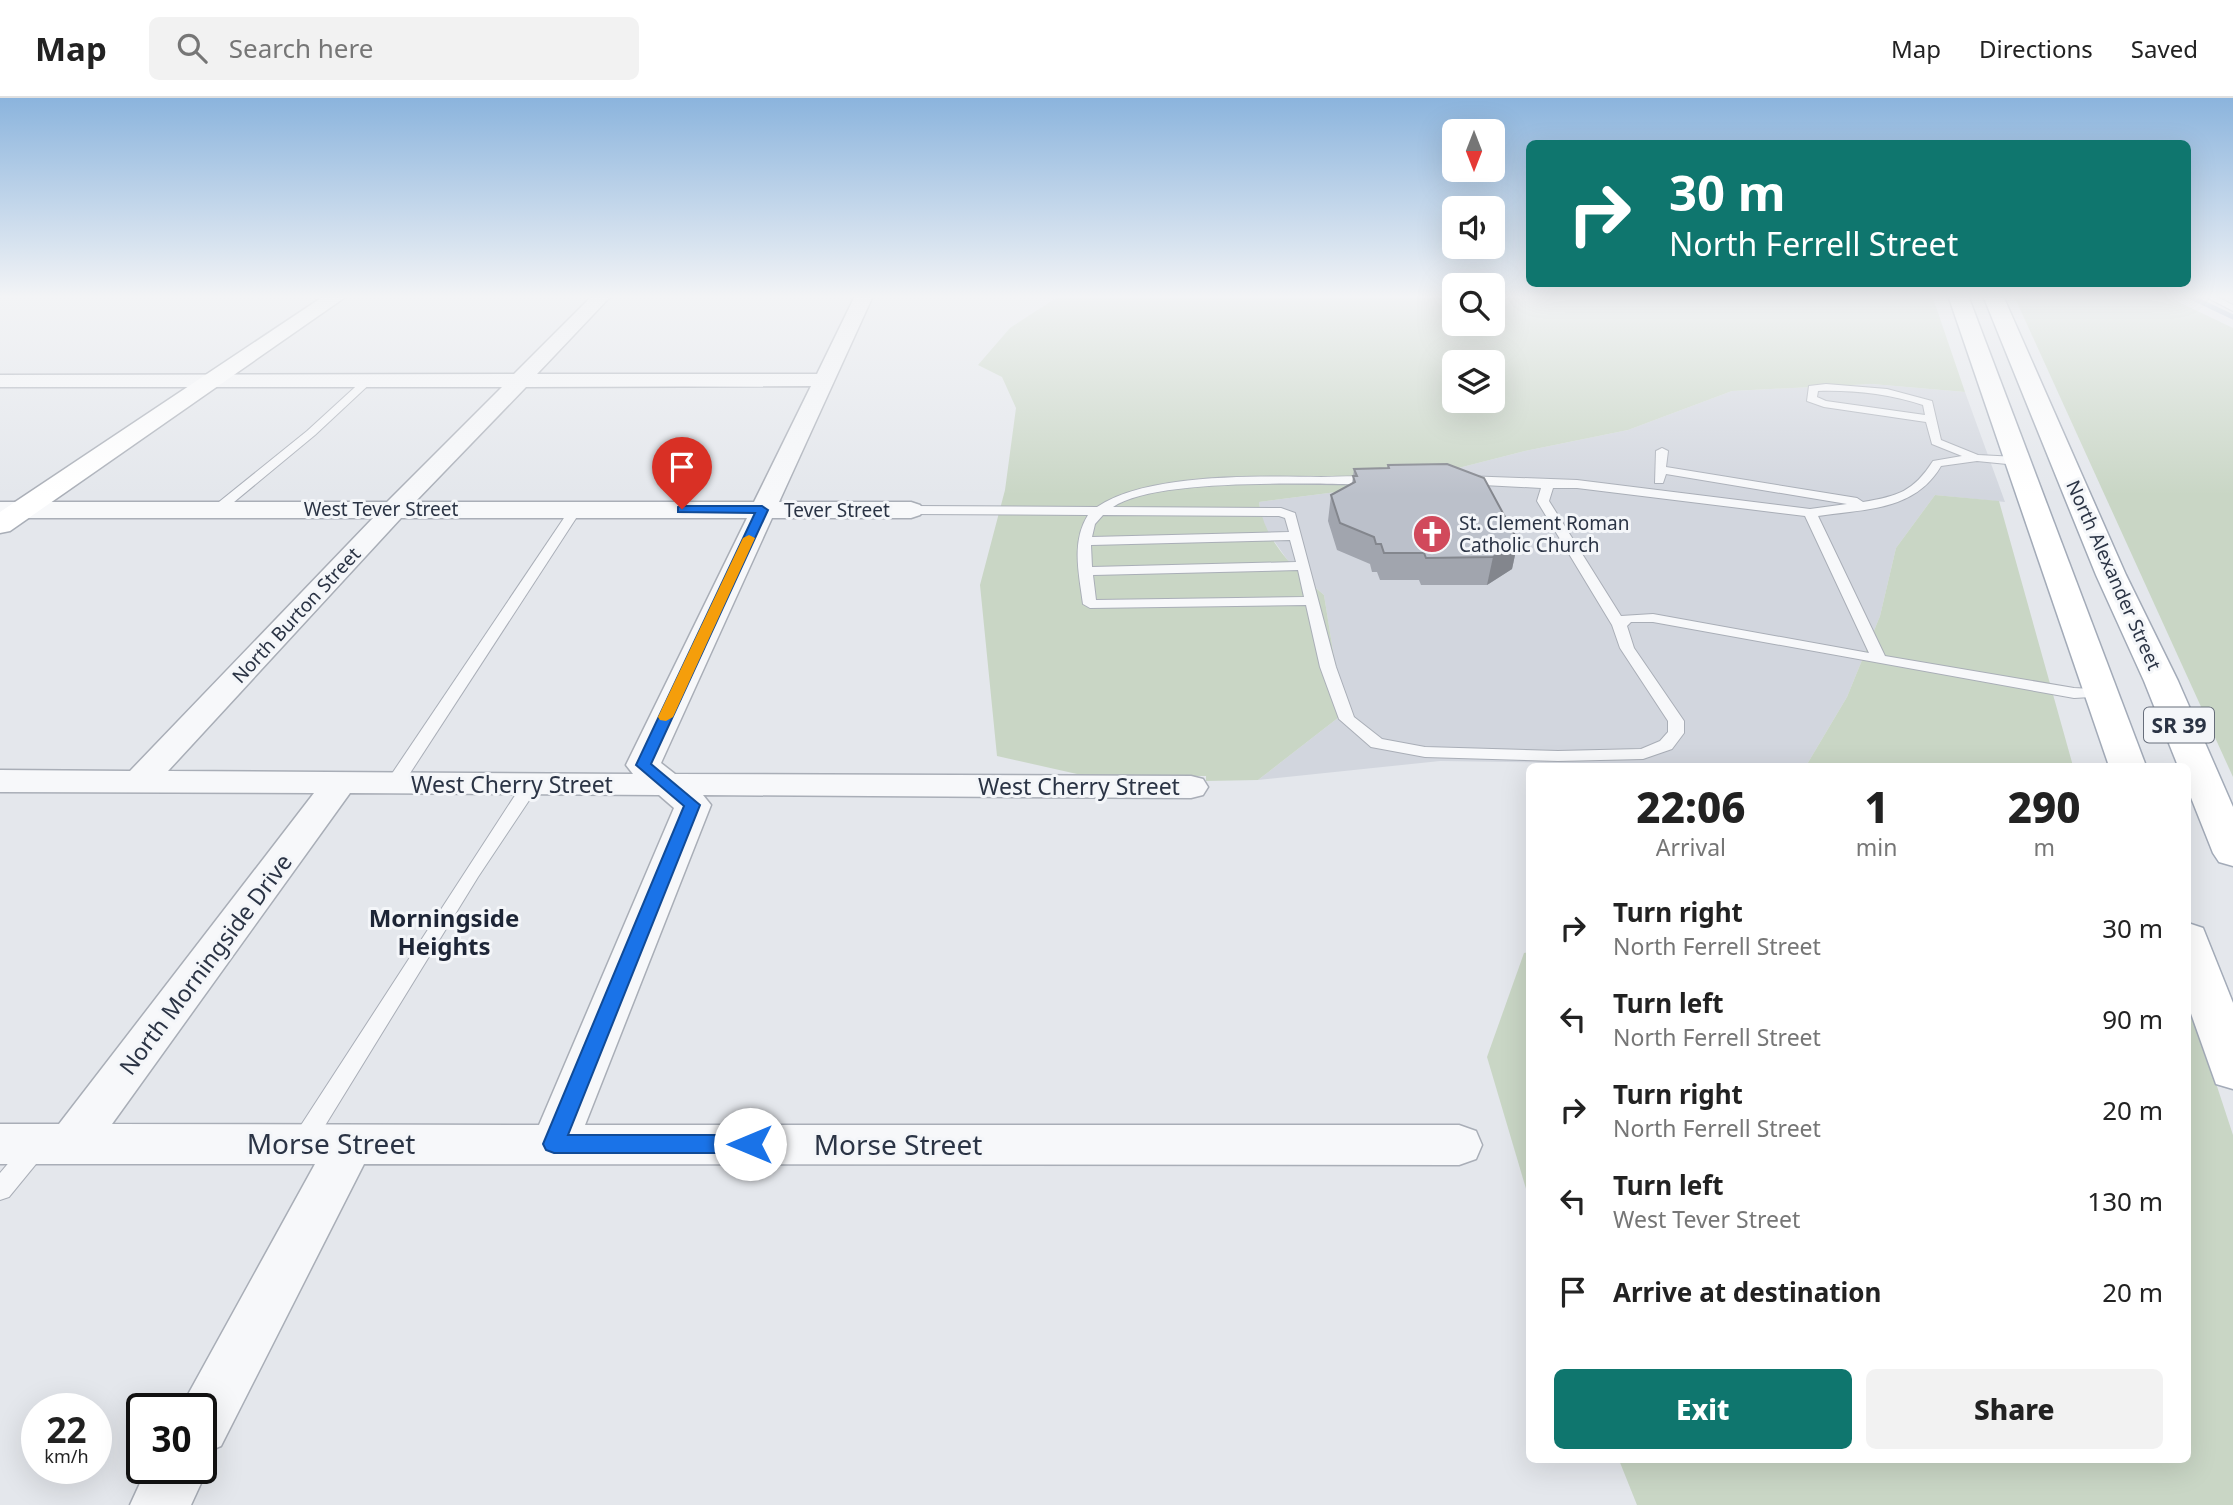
<!DOCTYPE html>
<style>
:root{--surface:#fff;--page:#f2f2f2;--text:#222;--muted:#767676;--line:#e0e0e0;--accent:#0f766e}
body{margin:0;font-family:"Noto Sans",sans-serif;background:var(--page);color:var(--text);height:100vh;display:flex;flex-direction:column;font-size:26px;white-space:nowrap}
*{box-sizing:border-box;margin:0}
p{font-size:23px;color:var(--muted)}
.icon{flex:none;width:38px;height:38px;fill:none;stroke:currentColor;stroke-width:2;stroke-linecap:round;stroke-linejoin:round}
.map{position:relative;flex:1;overflow:hidden}
.panel{position:absolute;left:1526px;top:665px;width:665px;height:700px;display:flex;flex-direction:column;background:var(--surface);border-radius:10px;box-shadow:0 7px 28px #0002}
.panel>*{flex:none}
.guide{position:absolute;left:1526px;top:42px;width:665px;height:147px;border-radius:10px;box-shadow:0 7px 28px #0002;background:#0f766e;color:#fff;overflow:hidden}
.needle{width:46px;rotate:180deg}
.fabs{position:absolute;left:1442px;top:21px;display:grid;gap:14px}
.fabs a{display:grid;place-items:center;width:63px;height:63px;border-radius:10px;background:var(--surface);box-shadow:0 7px 28px #0002;font-size:35px}
.speed{position:absolute;left:21px;top:1295px;display:flex;gap:14px;font-size:35px;font-weight:700;text-align:center}
.speed>*{display:grid;place-content:center;width:91px;height:91px;border-radius:50%;background:var(--surface);box-shadow:0 7px 28px #0002;line-height:1}
.speed small{font-size:18px;font-weight:400}
.speed .limit{border:4px solid #111;border-radius:10px;background:#fff;color:#111}
.pin{position:absolute;display:grid;place-items:center;width:60px;height:60px;color:#fff;margin:-72px -30px;border-radius:50% 50% 50% 0;rotate:-45deg;box-shadow:0 0 7px #0007}
.pin .icon{rotate:45deg}
.me{position:absolute;width:77px;margin:-38px;rotate:270deg;stroke-linejoin:round;filter:drop-shadow(0 0 5px #0008)}
.turn{display:flex;align-items:center;gap:24px;height:147px;padding:0 28px;font-size:32px}
.turn .icon{width:91px;height:91px;stroke-width:2.5}
.turn b{display:block;font-size:49px;line-height:60px}
.eta{display:flex;justify-content:space-evenly;align-items:center;height:119px;text-align:center}
.eta b{font-size:42px;font-weight:800;line-height:49px}
.button{display:flex;gap:14px;margin-top:auto;padding:14px 28px}
.button a{flex:1;height:80px;border-radius:10px;background:var(--accent);color:#fff;font-size:28px;font-weight:800;line-height:80px;text-align:center}
.button a+a{background:var(--page);color:var(--text)}
ul{padding:0;list-style:none}
li{display:flex;align-items:center;gap:21px;height:91px;padding:0 28px}
li div{flex:1}
li b{display:block;font-size:26px}
li em{font-style:normal}
header{display:flex;align-items:center;gap:42px;box-sizing:border-box;height:98px;padding:0 35px;background:var(--surface);border-bottom:2px solid var(--line)}
header strong{font-size:33px}
nav{display:flex;gap:38px;margin-inline-start:auto;font-size:24px}
.search{width:490px;height:63px;background:var(--page);display:flex;align-items:center;gap:18px;box-sizing:border-box;padding:0 24px;border-radius:10px;color:var(--muted);font-size:26px}
.map>svg:first-child{display:block}
.built{fill:#d2d6de}
.green{fill:#c9d6c5;fill-rule:evenodd}
.lines{fill:none;stroke-linecap:round;stroke-linejoin:round}
.stream{stroke:#9fb4cc;stroke-width:5}
.lane-casing{stroke:#a9aeb7;stroke-width:2}
.street-casing{stroke:#a9aeb7;stroke-width:3}
.secondary-casing{stroke:#a9aeb7;stroke-width:3}
.primary-casing{stroke:#a3abb8;stroke-width:3}
.lane{fill:#f7f8fa;fill-rule:evenodd}
.street{fill:#f7f8fa;fill-rule:evenodd}
.secondary{fill:#fff;fill-rule:evenodd}
.primary{fill:#fff;fill-rule:evenodd}
.wall{fill:#a1a5ae}
.shaded-wall{fill:#83868d}
.building{fill:#bbc0ca;stroke:#83868d;stroke-width:2}
.route{fill:#1a73e8;stroke:#114b97;stroke-width:2}
.slow{fill:#f59e0b}
.labels{text-anchor:middle;dominant-baseline:central;stroke-width:6;stroke-linejoin:round;paint-order:stroke}
.far-street-label{font-size:19px;fill:#2b3445;stroke:#f4f6f9}
.far-poi-label{font-size:19px;fill:#2b3445;stroke:#f4f6f9;text-anchor:start}
.shield{fill:#f4f6f9;stroke:#676e7b;stroke-width:2}
.shield-label{font-size:21px;font-weight:bold;fill:#2b3445}
.street-label{font-size:23px;fill:#2b3445;stroke:#f4f6f9}
.neighbourhood-label{font-size:24px;font-weight:bold;fill:#1d2536;stroke:#f4f6f9}
.near-street-label{font-size:28px;fill:#2b3445;stroke:#f4f6f9}
</style>
<header>
<strong>Map</strong>
<div class="search"><svg class="icon" aria-label="search" viewBox="0 0 24 24"><circle cx="10" cy="10" r="6"/><path d="M15 15l6 6"/></svg>Search here</div>
<nav><a>Map</a><a>Directions</a><a>Saved</a></nav>
</header>
<div class="map">
<svg width="2233" height="1407" viewBox="0 0 2233 1407">
<rect width="100%" height="100%" fill="#e4e7ec"/>
<path class="built" d="M1872,286l93,8 40,110 -70,-7 -39,53 -16,68 -33,81 -41,69 -366,-5 -182,19 85,-66 -19,-119 -31,-27 -30,-43 -4,-23 109,-14 63,-13 94,-24 103,-21 104,-39z"/>
<g class="green">
<path d="M1056,200h398v26h39v-26h440l32,94 -93,-8 -140,7 -104,39 -103,21 -94,24 -63,13 -109,14c5,39 36,68 65,93l19,119 -85,66 -52,1v-5h-120l-89,-20 -17,-171 25,-95 11,-82 -14,-31 -24,-12 32,-37zM1454,264h39v39h-39z"/>
<path d="M2015,200h155l63,30v449z"/>
<path d="M1935,397l64,6 74,265h-267l41,-69 33,-81 16,-68z"/>
<path d="M1529,854h1l-1,247 -42,-142 37,-104z"/>
<path d="M2188,900l45,137v370h-596l-18,-45h569z"/>
</g>
<g class="lines">
<path class="stream" d="M2193,200l40,19"/>
<g class="lane-casing">
<g id="lane">
<path d="M2208,200h11l14,7v6z"/>
<path d="M365,280l9,2 -59,55 -93,77h-8v-6l93,-75z"/>
<path d="M1826,286l61,5 45,12 9,39 37,15 39,2 6,4 -6,4 -40,-4 -36,5c-26,45 -76,43 -123,50l67,140 189,32 35,2 2,3 -2,3 -35,2 -421,-76h-22l-4,4 7,22 50,73v12l-12,16 -29,10 -85,2 -133,-4 -54,-10 -32,-28 -19,-52 -14,-62 -216,3 -7,-4c-4,-30 -12,-62 5,-89l-177,-1 -6,-4 6,-4 186,1c49,-34 163,-31 224,-30 19,0 40,-2 59,1v6l-4,1c-56,-1 -220,-8 -263,22l168,1 14,5 41,154 18,50 28,22 43,8 133,4 83,-2 19,-8 8,-9v-11l-48,-73 -8,-23 -75,-124 4,-13 -77,-4 -6,-4 6,-4 113,4 233,29 37,-5 -181,-30 -3,9h-8l1,-32 6,-3 6,3 -2,16 191,31 6,4c35,-6 50,-10 70,-41l29,-5 -30,-12 -6,-22 -102,-15 -17,-6 2,-15zM1818,293c35,-1 71,3 105,14l2,10 -99,-14 -9,-4zM1553,390h24l228,28 64,137 -216,-39 -32,2 -72,-115zM1103,417l176,1 6,2 4,14 -197,5 3,-13zM1290,442l6,22 -204,5 -1,-22zM1298,472l6,27 -208,3 -3,-25z"/>
<path d="M576,407l6,4 -179,275 -3,4h-12l-3,-4 185,-275z"/>
<path d="M531,681l9,5 -62,93 -168,273 -8,3 -8,-3 -4,-7 4,-7 231,-356z"/>
<path d="M37,1038l8,3 4,7 -4,7 -36,44 -9,3v-27l29,-34z"/>
</g>
</g>
<g class="street-casing">
<path id="street" d="M590,200h19l-72,76h280l37,-76h18l-93,204h132l9,3 4,5 -4,5 -9,3h-139l-111,245 14,11 516,2 12,3 5,8 -5,8 -12,3 -488,-3 8,10 -126,320h874l17,6 6,14 -6,14 -17,6 -1095,-1 -143,282 -19,8 6,14 -17,37h-61l17,-37h54v-59h-21l135,-245h-315v-40h59l255,-331 -314,-1v-22l130,1 243,-253h-373v-16h387l115,-115h-502v-12l514,-1zM811,288l-57,116h-339l111,-115zM401,420h346l-121,247 7,9 -465,-3zM350,695l309,2 15,13 -135,317 -427,-1z"/>
</g>
<g class="secondary-casing">
<path id="secondary" d="M321,200h23l-334,233 -10,2v-21z"/>
</g>
<g class="primary-casing">
<g id="primary">
<path d="M1949,200h20l177,468h-37z"/>
<path d="M1984,200h20l122,277 52,106 55,126v59l-14,-4 -6,-9 -25,-63v-24h-10l-34,-85 -48,-106z"/>
<path d="M2188,825l15,5 30,75v86l-17,-5 -28,-79z"/>
</g>
</g>
<use href="#lane" class="lane"/>
<use href="#street" class="street"/>
<use href="#secondary" class="secondary"/>
<use href="#primary" class="primary"/>
</g>
<path class="wall" d="M1388,367l130,76 -6,28 -25,16h-66l-2,-5h-39l-3,-8h-5l-2,-8 -33,-14 -9,-29 3,-26 21,-11 2,-15 33,-1z"/>
<path class="shaded-wall" d="M1518,443l-6,28 -25,16 6,-28z"/>
<path class="building" d="M1447,366l37,14 34,63 -25,16 -67,1 -2,-5h-40l-3,-9h-5l-2,-7 -34,-14 -9,-28 24,-13 -2,-6h4l-3,-7 35,-1 -1,-3z"/>
<linearGradient id="sky" x2="0" y2="1"><stop stop-color="#8bb4dd"/><stop offset="0.5" stop-color="#f3f4f6"/><stop offset="1" stop-color="#f3f4f6" stop-opacity="0"/></linearGradient>
<rect width="2233" height="397" fill="url(#sky)"/>
<path class="route" d="M682,408h80l6,4 -117,254 49,41 -132,330h182l7,3 3,6 -3,6 -7,3h-196l-8,-3 -3,-6 141,-338 -48,-41 119,-252 -77,-1v-5z"/>
<path class="slow" d="M749,437l6,3 -82,179 -7,4 -6,-1 -2,-3 85,-179z"/>
<defs>
<g id="church-disc" transform="scale(2.0125)"><circle r="9.5" fill="#d1495b" stroke="#f4f6f9"/><path d="M-1.2-6h2.4v3.5h3.3v2.4h-3.3V6h-2.4V-.1h-3.3v-2.4h3.3Z" fill="#fff"/></g>
</defs>
<g fill-rule="evenodd">
<use href="#church-disc" x="1432" y="436"/>
</g>
<g class="labels">
<g class="far-street-label">
<text x="381" y="411">West Tever Street</text>
<text x="837" y="412">Tever Street</text>
<text transform="translate(2114 477) rotate(66)">North Alexander Street</text>
<text transform="translate(296 517) rotate(-47)">North Burton Street</text>
</g>
<g class="far-poi-label">
<text x="1459" y="425">St. Clement Roman<tspan x="1459" dy="22">Catholic Church</tspan></text>
</g>
<rect class="shield" x="2144" y="609.5" width="70" height="35" rx="5"/>
<g class="shield-label">
<text x="2179" y="627">SR 39</text>
</g>
<g class="street-label">
<text x="512" y="686">West Cherry Street</text>
<text x="1079" y="688">West Cherry Street</text>
<text transform="translate(205 866) rotate(-53)">North Morningside Drive</text>
</g>
<g class="neighbourhood-label">
<text x="444" y="819">Morningside<tspan x="444" dy="28">Heights</tspan></text>
</g>
<g class="near-street-label">
<text x="331" y="1045">Morse Street</text>
<text x="898" y="1046">Morse Street</text>
</g>
</g>
</svg>
<div class="fabs">
<a><svg class="needle" viewBox="-14 -14 28 28"><path d="M0-13l5 13h-10z" fill="#e53935"/><path d="M0 13l5-13h-10z" fill="#767676"/></svg></a>
<a><svg class="icon" aria-label="sound" viewBox="0 0 24 24"><path d="M4 9h4l5-4v14l-5-4H4zM17 9q2 3 0 6"/></svg></a>
<a><svg class="icon" aria-label="search" viewBox="0 0 24 24"><circle cx="10" cy="10" r="6"/><path d="M15 15l6 6"/></svg></a>
<a><svg class="icon" aria-label="layers" viewBox="0 0 24 24"><path d="M12 4l9 5-9 5-9-5zM3 14l9 5 9-5"/></svg></a>
</div>
<div class="speed"><div>22<small>km/h</small></div><div class="limit">30</div></div>
<div class="pin" style="left:682px;top:411px;background:#d93025"><svg class="icon" aria-label="arrive" viewBox="0 0 24 24"><path d="M6 21V4h12l-3 4 3 4H6"/></svg></div>
<svg class="me" style="left:750px;top:1046px" viewBox="-20 -20 40 40"><circle r="19" fill="#fff"/><path d="M0-13L10 11 0 6-10 11z" fill="#1a73e8"/></svg>
<div class="guide">
<div class="turn"><svg class="icon" aria-label="right" viewBox="0 0 24 24"><path d="M7 20v-9h11M14 6l5 5-5 5"/></svg><div><b>30 m</b>North Ferrell Street</div></div>
</div>
<section class="panel">
<div class="eta">
<div><b>22:06</b><p>Arrival</p></div>
<div><b>1</b><p>min</p></div>
<div><b>290</b><p>m</p></div>
</div>
<ul>
<li><svg class="icon" aria-label="right" viewBox="0 0 24 24"><path d="M7 20v-9h11M14 6l5 5-5 5"/></svg><div><b>Turn right</b><p>North Ferrell Street</p></div><em>30 m</em></li>
<li><svg class="icon" aria-label="left" viewBox="0 0 24 24"><path d="M17 20v-9H6M10 6l-5 5 5 5"/></svg><div><b>Turn left</b><p>North Ferrell Street</p></div><em>90 m</em></li>
<li><svg class="icon" aria-label="right" viewBox="0 0 24 24"><path d="M7 20v-9h11M14 6l5 5-5 5"/></svg><div><b>Turn right</b><p>North Ferrell Street</p></div><em>20 m</em></li>
<li><svg class="icon" aria-label="left" viewBox="0 0 24 24"><path d="M17 20v-9H6M10 6l-5 5 5 5"/></svg><div><b>Turn left</b><p>West Tever Street</p></div><em>130 m</em></li>
<li><svg class="icon" aria-label="arrive" viewBox="0 0 24 24"><path d="M6 21V4h12l-3 4 3 4H6"/></svg><div><b>Arrive at destination</b></div><em>20 m</em></li>
</ul>
<div class="button"><a>Exit</a><a>Share</a></div>
</section>
</div>
